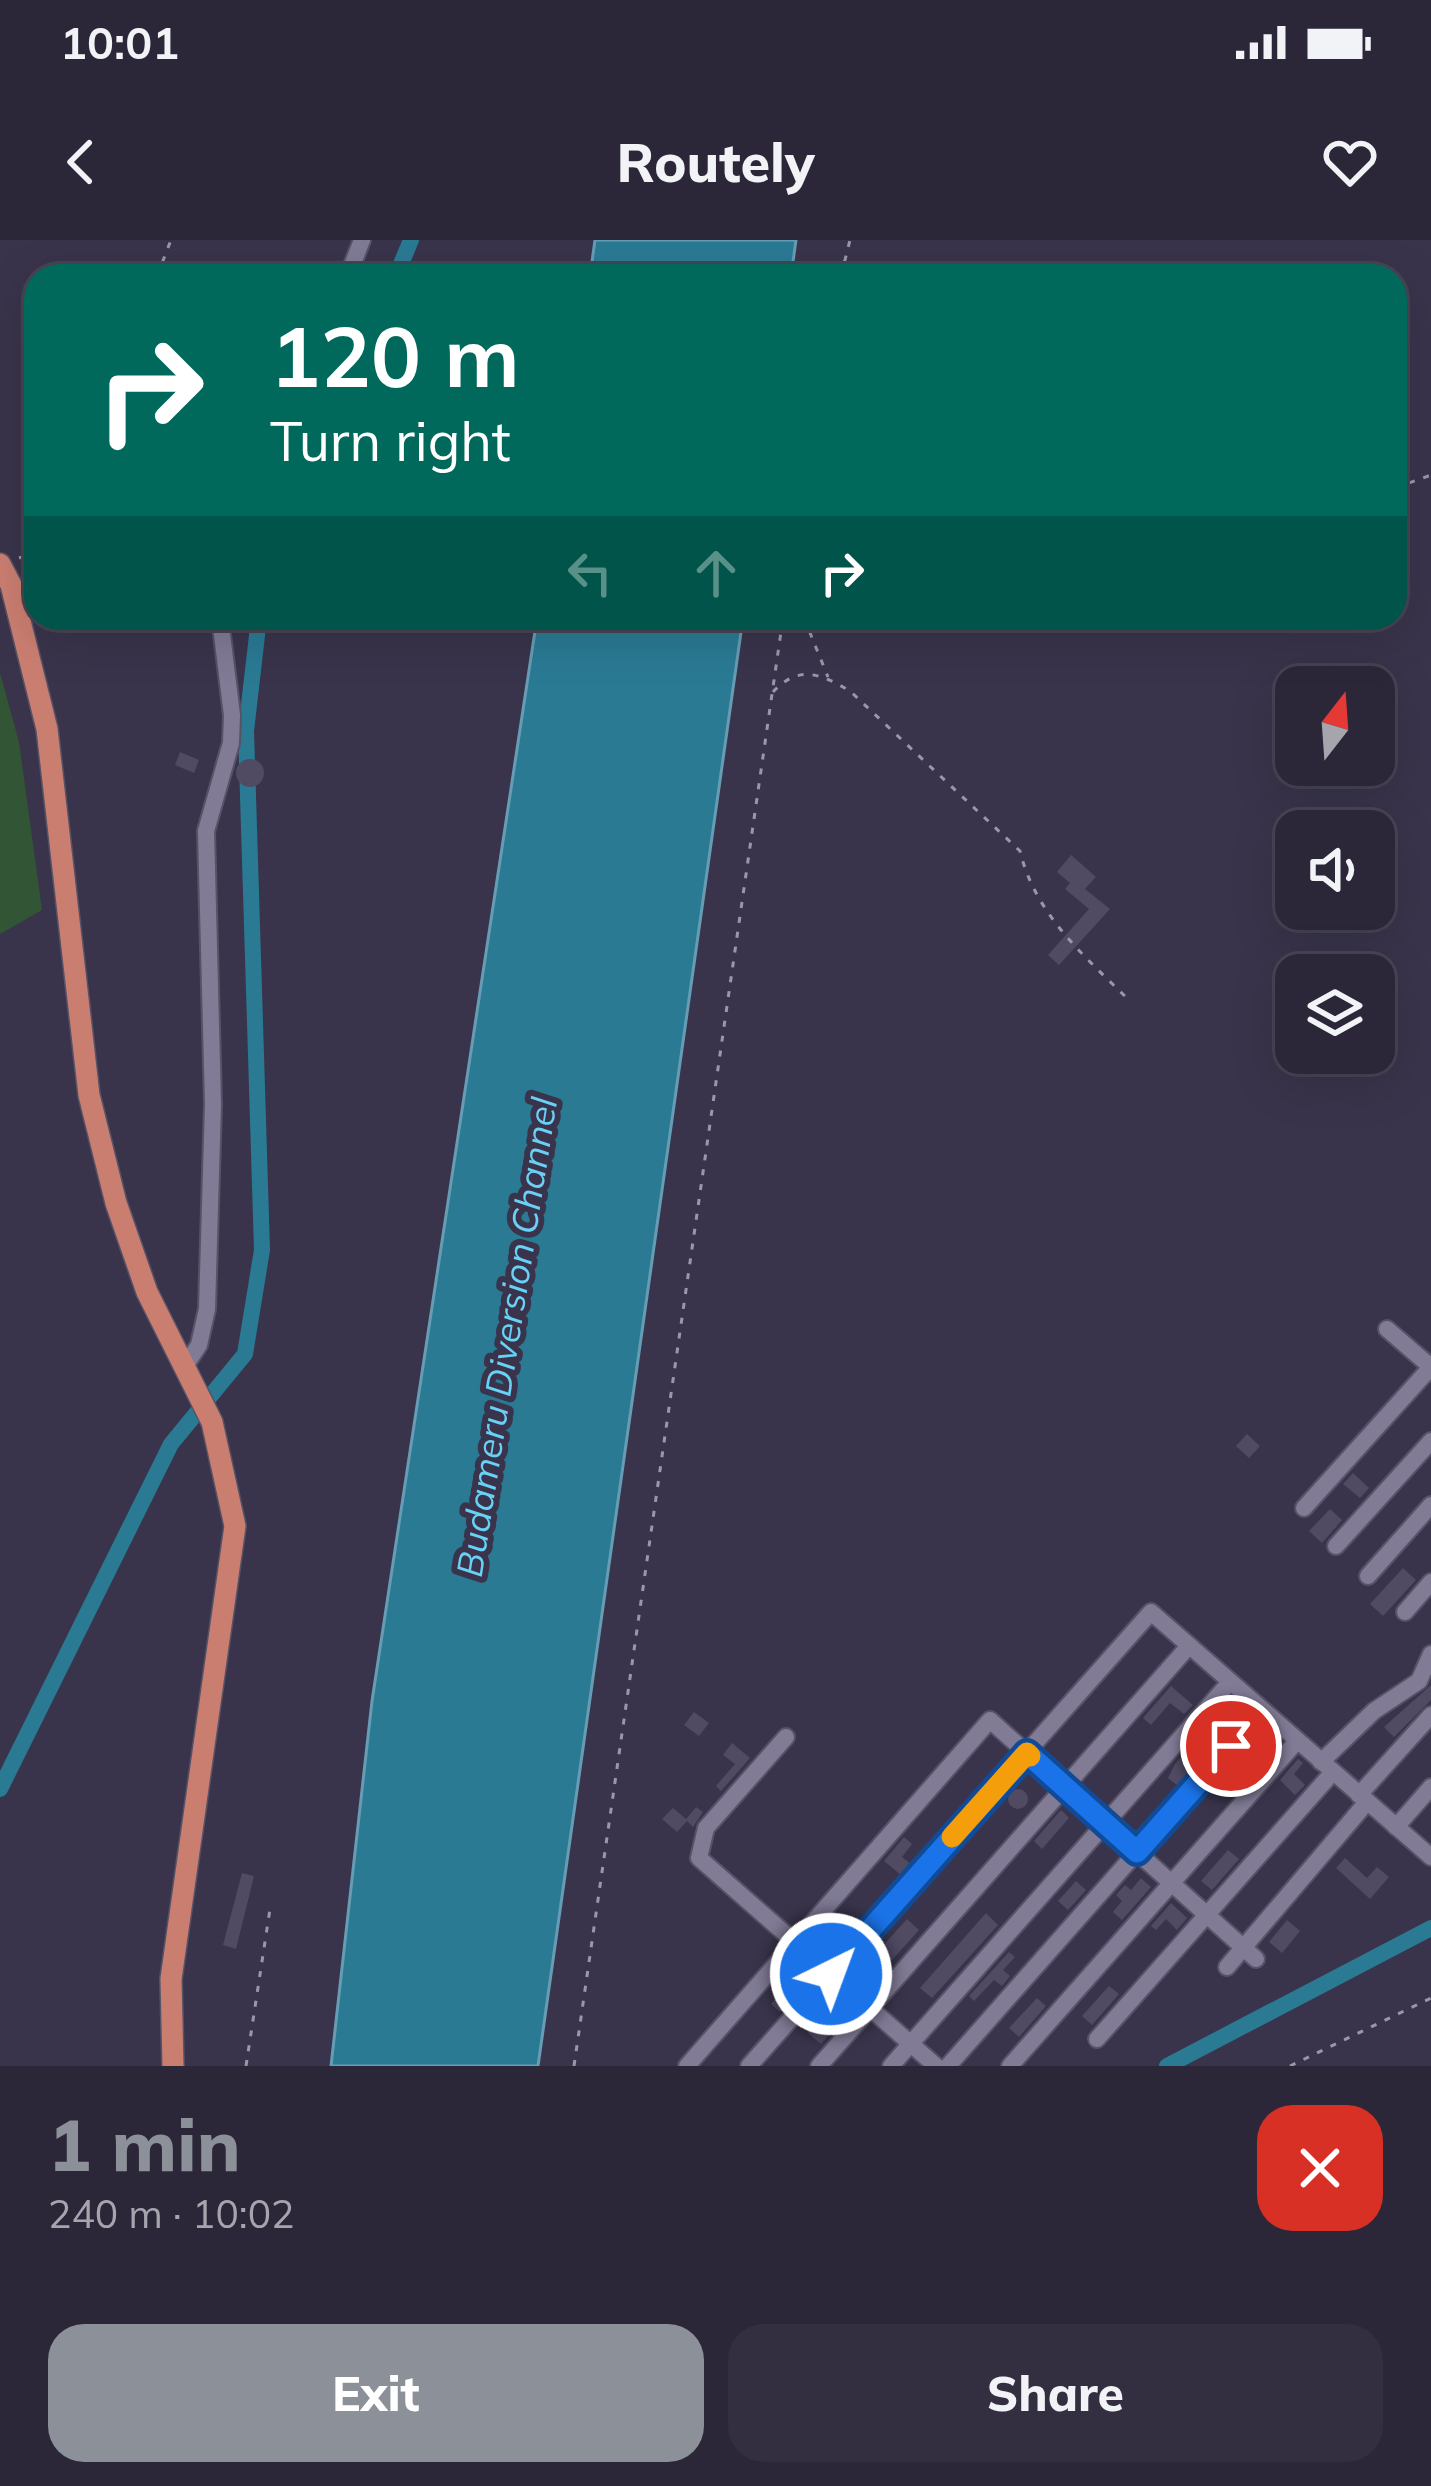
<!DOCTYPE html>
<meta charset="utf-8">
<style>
:root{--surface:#2b2738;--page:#332f40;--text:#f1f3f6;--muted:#a6a5ae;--line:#474453;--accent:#8c9099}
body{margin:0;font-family:Mulish,sans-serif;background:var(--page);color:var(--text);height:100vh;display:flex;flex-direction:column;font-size:45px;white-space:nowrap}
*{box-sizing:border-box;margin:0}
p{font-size:39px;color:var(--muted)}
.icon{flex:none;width:66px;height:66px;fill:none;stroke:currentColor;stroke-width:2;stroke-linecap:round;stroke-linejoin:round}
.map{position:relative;height:1826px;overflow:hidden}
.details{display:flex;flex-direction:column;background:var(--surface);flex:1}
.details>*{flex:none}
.guide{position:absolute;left:24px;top:24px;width:1383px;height:366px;border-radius:36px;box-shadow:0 12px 48px #0002,0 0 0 3px var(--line);background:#00695c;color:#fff;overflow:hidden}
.needle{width:78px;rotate:17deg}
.tools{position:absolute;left:1275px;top:426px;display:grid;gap:24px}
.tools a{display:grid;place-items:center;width:120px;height:120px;border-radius:24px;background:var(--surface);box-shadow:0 12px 48px #0002,0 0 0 3px var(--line);font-size:60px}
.pin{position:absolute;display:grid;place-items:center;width:102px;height:102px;color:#fff;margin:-51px;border:6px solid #fff;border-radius:50%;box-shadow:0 3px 12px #0007}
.me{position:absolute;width:132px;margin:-66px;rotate:42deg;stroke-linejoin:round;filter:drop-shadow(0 0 9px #0008)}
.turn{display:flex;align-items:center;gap:42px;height:252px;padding:0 48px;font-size:54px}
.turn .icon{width:156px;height:156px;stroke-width:2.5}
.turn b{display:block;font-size:84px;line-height:102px}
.lanes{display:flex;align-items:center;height:114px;padding:0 48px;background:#0003;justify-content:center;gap:60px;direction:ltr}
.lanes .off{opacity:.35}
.round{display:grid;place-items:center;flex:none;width:126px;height:126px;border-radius:36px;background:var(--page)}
.headline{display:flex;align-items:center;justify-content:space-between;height:204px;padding:0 48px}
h1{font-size:72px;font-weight:800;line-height:90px;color:var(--accent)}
.button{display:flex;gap:24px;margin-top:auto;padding:24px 48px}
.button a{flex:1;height:138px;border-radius:36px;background:var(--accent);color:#fff;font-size:48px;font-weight:800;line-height:138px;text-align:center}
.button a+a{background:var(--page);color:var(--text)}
.status{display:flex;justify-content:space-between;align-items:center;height:84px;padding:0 60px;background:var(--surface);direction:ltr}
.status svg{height:33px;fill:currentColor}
header{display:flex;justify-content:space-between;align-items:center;height:156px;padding:0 48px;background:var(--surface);font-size:54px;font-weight:800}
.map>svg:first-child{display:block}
.green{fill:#325536}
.water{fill:#2a7a94;stroke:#669db4;stroke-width:3}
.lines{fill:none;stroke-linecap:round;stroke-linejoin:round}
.canal{stroke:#2a7a94;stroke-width:16}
.building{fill:#504a63}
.minor-casing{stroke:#575266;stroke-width:20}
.major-casing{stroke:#575266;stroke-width:24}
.path{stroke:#9b97ab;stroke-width:3;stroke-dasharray:6 9;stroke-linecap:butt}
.minor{stroke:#817b96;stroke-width:16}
.major{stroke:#ca7e70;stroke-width:21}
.route-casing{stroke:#114b97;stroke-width:30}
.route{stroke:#1a73e8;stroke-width:21}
.slow{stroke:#f59e0b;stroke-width:21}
.labels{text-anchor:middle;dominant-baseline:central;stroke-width:12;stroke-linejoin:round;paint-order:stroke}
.water-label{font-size:36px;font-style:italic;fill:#68d1f5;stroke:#39344b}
</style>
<div class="status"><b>10:01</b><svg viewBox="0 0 49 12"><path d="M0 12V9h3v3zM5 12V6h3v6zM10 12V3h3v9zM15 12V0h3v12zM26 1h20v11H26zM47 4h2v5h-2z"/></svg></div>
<header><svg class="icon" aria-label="back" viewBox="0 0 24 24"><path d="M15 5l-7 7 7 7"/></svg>Routely<svg class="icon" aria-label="heart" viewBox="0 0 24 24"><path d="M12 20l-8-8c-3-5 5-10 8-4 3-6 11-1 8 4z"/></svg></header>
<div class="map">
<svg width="1431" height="1826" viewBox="0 0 1431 1826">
<rect width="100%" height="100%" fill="#39344b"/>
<path class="green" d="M0,433l19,69 23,168 -42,24z"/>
<g class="water">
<path d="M595,0h201l-5,36h-201z"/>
<path d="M537,378h206l-205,1448h-207l41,-365z"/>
</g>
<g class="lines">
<g class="canal">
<path d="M396,36l15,-36"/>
<path d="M0,1549l171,-345 74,-90 17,-104 -16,-519 13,-113"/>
<path d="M1167,1826l264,-138"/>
</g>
</g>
<g class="building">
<path d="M180,512l19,8 -5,13 -19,-8z"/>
<circle cx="250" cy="533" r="14"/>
<path d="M1071,615l25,22 -11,12 25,20 -51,56 -11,-10 41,-46 -24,-20 5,-6 -13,-11z"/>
<path d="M1247,1194l13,12 -11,12 -13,-12z"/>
<path d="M1353,1233l16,15 -9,10 -17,-14z"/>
<path d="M1330,1269l12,11 -20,23 -13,-12z"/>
<path d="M1403,1328l13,12 -33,36 -13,-12z"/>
<path d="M1431,1445v15l-37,37 -10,-10z"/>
<path d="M1171,1446l22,19 -9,9 -14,-11 -19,22 -8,-7z"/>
<path d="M1231,1460l4,3 -39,42 11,9 -29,32 -10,-8 7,-14z"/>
<path d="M694,1472l15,11 -10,13 -15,-11z"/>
<path d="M732,1503l18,15 -29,33 -5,-5 19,-22 -12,-9z"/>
<path d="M1298,1519l5,4 -9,11 11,11 -10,10 -15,-15z"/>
<circle cx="1018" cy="1559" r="10"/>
<path d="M696,1567l7,5 -10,15 -6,-6 -10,11 -15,-13 11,-11 13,11z"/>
<path d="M1061,1570l8,8 -27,31 -8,-8z"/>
<path d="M904,1597l8,7 -10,13 9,7 -10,11 -17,-14z"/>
<path d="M1228,1610l11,9 -27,31 -11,-9z"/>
<path d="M1345,1618l22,20 10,-11 12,10 -19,22 -34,-31z"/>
<path d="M242,1633l12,3 -18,73 -13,-4z"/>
<path d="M1141,1638l10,9 -29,33 -9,-8 9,-11 -6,-6 9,-10 6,5z"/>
<path d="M1076,1641l10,9 -18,20 -10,-9z"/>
<path d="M1171,1663l16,15 -10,12 -11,-11 -10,11 -5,-4z"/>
<path d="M986,1673l12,12 -66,73 -12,-10z"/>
<path d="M907,1679l12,11 -28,31 -12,-11z"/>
<path d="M1287,1680l13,11 -18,22 -13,-11z"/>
<path d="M1009,1712l6,5 -12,13 7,6 -8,10 -8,-6 -20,21 -5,-5z"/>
<path d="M786,1733l16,14 -22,25 -9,-8 11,-14 -7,-6z"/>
<path d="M1109,1746l10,8 -27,31 -10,-9z"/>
<path d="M839,1758l12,11 -30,35 -13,-11z"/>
<path d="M1037,1758l9,8 -27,31 -10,-9z"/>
</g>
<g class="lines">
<g class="minor-casing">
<g id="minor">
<path d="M348,36l14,-36"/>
<path d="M1387,1089l44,38"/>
<path d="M185,1126l14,-21 8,-36 6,-205 -7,-273 25,-88 1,-28 -12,-97"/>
<path d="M1304,1268l127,-141"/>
<path d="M1336,1306l95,-105"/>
<path d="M1368,1336l63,-71"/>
<path d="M1405,1372l26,-30"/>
<path d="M786,1497l-80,91 -7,30 237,208"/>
<path d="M1321,1522l53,-51 45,-30 12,-27"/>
<path d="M1359,1555l72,-80"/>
<path d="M1396,1587l35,-40"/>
<path d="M1227,1727l140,-165"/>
<path d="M1097,1799l236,-267"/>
<path d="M687,1826l303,-346 266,239"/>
<path d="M749,1826l402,-454 280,245"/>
<path d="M819,1826l369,-419"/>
<path d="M891,1826l339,-384"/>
<path d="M948,1826l314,-356"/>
<path d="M1010,1826l287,-325"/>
</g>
</g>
<g class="major-casing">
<path id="major" d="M0,324l11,21 36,144 42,366 27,108 31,89 65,130 23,104 -64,453 2,87"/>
</g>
<g class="path">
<path d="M157,36l14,-36"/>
<path d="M841,36l9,-36"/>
<path d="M1395,248l36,-13"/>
<path d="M19,318l17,-6"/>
<path d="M804,378l24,59"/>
<path d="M1316,378l17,14"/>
<path d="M773,452c26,-28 48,-18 77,-1l170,160c15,63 64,105 109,149"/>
<path d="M246,1826l24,-157"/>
<path d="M574,1826l209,-1448"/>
<path d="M1290,1826l141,-68"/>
</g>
<use href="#minor" class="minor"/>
<use href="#major" class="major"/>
</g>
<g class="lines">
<g class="route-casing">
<path id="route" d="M831,1734l196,-221 110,99 94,-106"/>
</g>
<use href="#route" class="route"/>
<path class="slow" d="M952,1597l75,-84 3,3"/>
</g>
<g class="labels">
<g class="water-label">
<text transform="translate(506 1097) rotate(-81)">Budameru Diversion Channel</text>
</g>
</g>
</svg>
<div class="tools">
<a><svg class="needle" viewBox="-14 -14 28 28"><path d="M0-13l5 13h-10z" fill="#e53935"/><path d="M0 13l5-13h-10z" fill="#a6a5ae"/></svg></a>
<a><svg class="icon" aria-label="sound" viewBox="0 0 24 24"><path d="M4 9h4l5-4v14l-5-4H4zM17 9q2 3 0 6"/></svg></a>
<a><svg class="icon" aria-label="layers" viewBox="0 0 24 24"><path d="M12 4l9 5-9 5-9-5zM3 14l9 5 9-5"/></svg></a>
</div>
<div class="pin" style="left:1231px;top:1506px;background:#d93025"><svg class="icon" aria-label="arrive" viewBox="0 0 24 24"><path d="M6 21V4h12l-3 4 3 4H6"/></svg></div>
<svg class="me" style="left:831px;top:1734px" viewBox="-20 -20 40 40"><circle r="17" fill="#1a73e8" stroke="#fff" stroke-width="3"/><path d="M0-11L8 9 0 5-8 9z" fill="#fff"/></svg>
<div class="guide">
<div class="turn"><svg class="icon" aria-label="right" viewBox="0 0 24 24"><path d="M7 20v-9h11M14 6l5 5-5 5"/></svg><div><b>120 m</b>Turn right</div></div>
<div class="lanes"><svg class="icon off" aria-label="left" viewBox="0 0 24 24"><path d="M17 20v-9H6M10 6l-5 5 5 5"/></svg><svg class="icon off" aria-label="ahead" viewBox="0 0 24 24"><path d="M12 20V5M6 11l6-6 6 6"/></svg><svg class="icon" aria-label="right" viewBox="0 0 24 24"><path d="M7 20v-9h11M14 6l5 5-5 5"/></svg></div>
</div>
</div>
<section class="details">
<div class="headline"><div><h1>1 min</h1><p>240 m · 10:02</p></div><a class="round" style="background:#d93025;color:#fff"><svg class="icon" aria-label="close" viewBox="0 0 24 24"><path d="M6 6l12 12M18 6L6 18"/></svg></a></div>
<div class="button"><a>Exit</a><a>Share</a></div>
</section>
